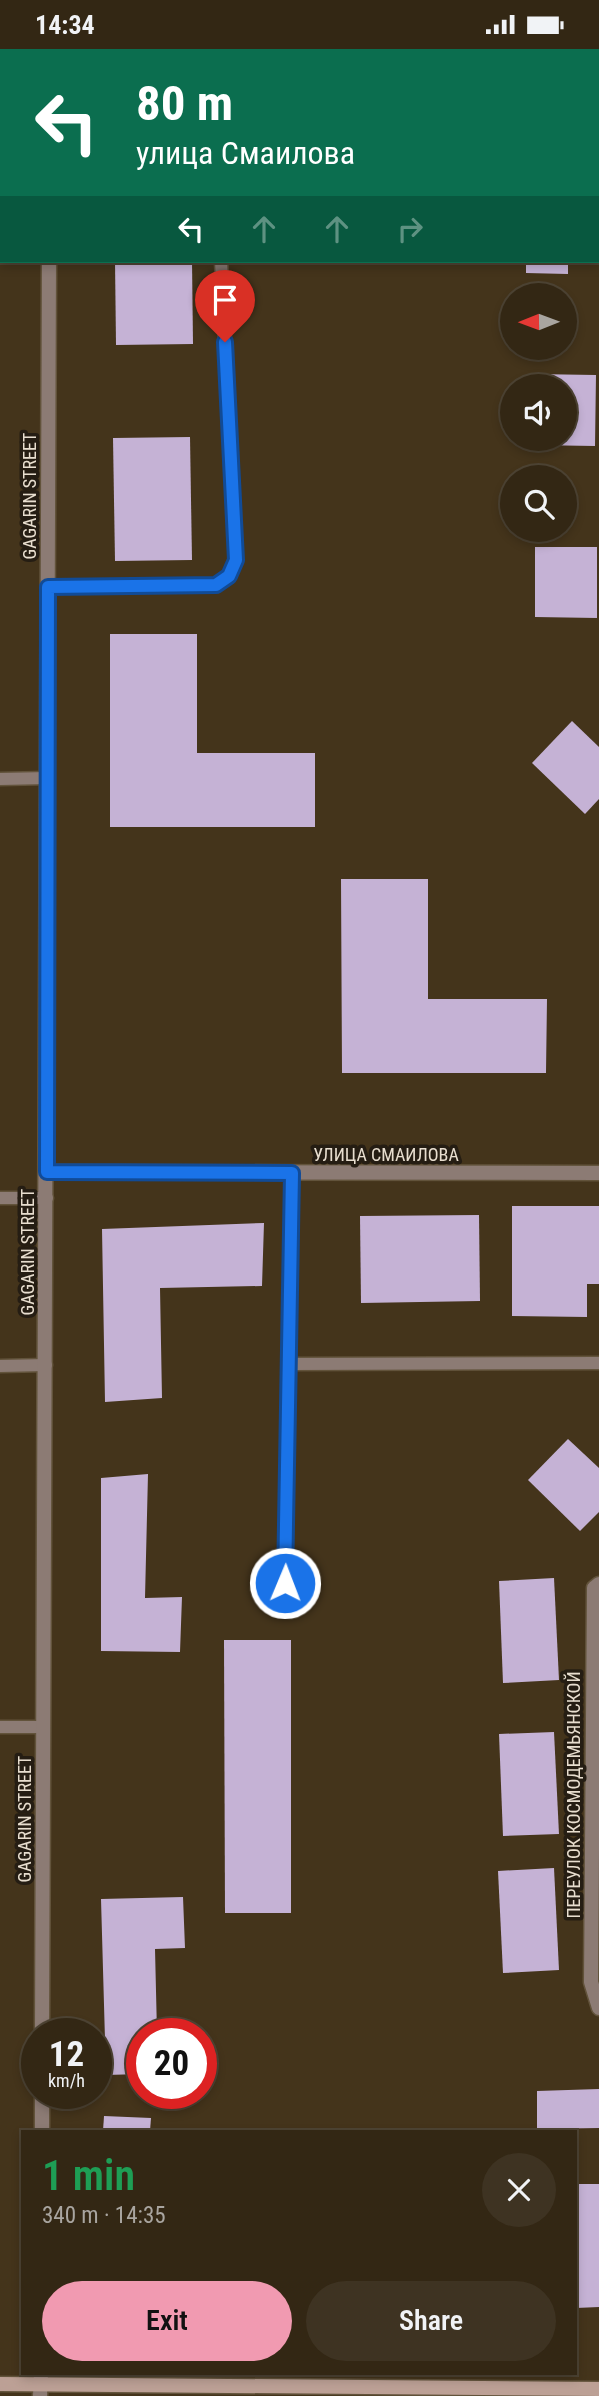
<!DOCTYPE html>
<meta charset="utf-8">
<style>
:root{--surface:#332714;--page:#3e3322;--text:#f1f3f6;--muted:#a9a5a0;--line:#4e4434;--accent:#f19ab1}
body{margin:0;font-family:"Roboto Condensed",sans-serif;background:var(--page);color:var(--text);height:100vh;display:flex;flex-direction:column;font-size:26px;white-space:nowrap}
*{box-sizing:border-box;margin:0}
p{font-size:23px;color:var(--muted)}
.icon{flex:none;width:38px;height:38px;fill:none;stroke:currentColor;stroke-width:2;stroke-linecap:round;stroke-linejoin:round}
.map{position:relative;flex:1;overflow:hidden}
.panel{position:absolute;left:21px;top:2081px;width:556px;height:245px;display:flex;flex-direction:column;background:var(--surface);border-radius:0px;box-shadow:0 4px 10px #0003,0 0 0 2px var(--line)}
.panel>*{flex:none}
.top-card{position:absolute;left:0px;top:0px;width:600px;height:214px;box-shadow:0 4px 10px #0003,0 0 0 2px var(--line);background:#0b6e4f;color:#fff;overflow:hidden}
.needle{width:46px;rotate:269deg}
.tools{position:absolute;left:500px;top:234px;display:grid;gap:14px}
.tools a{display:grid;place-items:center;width:77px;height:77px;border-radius:50%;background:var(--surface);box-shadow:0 4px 10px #0003,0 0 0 2px var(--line);font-size:35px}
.speed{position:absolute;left:21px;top:1969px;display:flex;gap:14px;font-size:35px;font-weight:700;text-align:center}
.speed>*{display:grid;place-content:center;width:91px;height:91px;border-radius:50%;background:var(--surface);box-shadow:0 4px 10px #0003,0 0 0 2px var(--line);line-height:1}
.speed small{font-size:18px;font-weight:400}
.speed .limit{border:10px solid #d22;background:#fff;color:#111}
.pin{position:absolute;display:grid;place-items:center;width:60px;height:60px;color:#fff;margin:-72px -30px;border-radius:50% 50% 50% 0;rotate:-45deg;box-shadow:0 0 7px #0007}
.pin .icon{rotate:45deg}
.me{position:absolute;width:77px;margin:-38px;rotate:1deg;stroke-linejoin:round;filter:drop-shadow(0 0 5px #0008)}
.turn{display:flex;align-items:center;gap:24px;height:147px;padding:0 21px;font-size:32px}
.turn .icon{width:91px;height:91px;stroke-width:2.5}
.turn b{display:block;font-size:49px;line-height:60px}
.lanes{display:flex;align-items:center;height:66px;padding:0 21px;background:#0003;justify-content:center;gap:35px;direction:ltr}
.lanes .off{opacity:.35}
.round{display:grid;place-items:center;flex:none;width:74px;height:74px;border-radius:37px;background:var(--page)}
.summary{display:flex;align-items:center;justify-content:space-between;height:119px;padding:0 21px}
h1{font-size:42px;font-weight:600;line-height:52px;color:#1e9e55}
.primary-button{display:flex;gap:14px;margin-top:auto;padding:14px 21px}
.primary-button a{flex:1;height:80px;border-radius:42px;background:var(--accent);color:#111;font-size:28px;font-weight:600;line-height:80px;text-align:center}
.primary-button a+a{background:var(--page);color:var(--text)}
.status{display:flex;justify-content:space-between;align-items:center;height:49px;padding:0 35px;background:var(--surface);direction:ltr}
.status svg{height:19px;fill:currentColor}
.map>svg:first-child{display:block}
.building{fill:#c5b2d5}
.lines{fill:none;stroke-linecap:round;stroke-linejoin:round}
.service-casing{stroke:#62533b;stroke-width:15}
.minor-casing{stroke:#62533b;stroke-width:17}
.tertiary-casing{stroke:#62533b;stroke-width:17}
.secondary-casing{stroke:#62533b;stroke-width:17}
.service{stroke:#8c7b74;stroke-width:12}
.minor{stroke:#8c7b74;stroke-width:14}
.tertiary{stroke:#8c7b74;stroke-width:14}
.secondary{stroke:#bca095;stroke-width:14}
.route-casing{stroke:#114b97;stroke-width:18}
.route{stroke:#1a73e8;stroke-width:12}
.labels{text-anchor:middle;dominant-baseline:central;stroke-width:7;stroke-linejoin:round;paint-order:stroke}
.street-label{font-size:18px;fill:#e8decf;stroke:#251d13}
</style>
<div class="status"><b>14:34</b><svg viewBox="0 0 49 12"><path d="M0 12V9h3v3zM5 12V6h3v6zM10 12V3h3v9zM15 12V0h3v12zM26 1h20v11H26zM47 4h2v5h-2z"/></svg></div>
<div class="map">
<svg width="599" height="2347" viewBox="0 0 599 2347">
<rect width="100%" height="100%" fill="#44341b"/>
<g class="building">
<path d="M115,212h77l1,83 -77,1z"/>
<path d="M526,212h42v13l-42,-1z"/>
<path d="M533,325l63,1 -1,71 -62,-1v-6h32v-52h-32z"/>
<path d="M190,388l2,123 -77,1 -2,-123z"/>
<path d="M535,498h62v71l-62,-1z"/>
<path d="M110,585h87v119h118v74h-205z"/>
<path d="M572,672l27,26v52l-14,15 -53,-51z"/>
<path d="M341,830h87v120h119l-1,74h-204z"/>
<path d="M512,1157h87v78h-12v33l-75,-1z"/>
<path d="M479,1166l1,86 -119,2 -1,-87z"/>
<path d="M264,1174l-2,63 -102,2 2,110 -57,4 -3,-173z"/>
<path d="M568,1390l31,29v44l-19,19 -52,-51z"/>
<path d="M148,1425l-3,124 37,-1 -2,55 -79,-1v-173z"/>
<path d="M554,1529l5,102 -56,3 -4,-102z"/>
<path d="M224,1591h67v273h-66z"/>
<path d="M554,1683l5,102 -56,2 -4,-102z"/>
<path d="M554,1819l5,102 -56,3 -5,-102z"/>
<path d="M183,1848l2,51 -30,1 2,84h-15v41l-36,1 -5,-176z"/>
<path d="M599,2040v39l-62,1v-38z"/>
<path d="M104,2067l47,2 -1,13h-47z"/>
<path d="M576,2135h23v123l-23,1z"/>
</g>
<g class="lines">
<g class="service-casing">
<g id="service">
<path d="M330,2l1,-2"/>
<path d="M0,82h2"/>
<path d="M48,538l168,-2 13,-9 7,-16 -15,-299"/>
<path d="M0,730l48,-1"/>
<path d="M0,1149h47"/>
<path d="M289,1315l310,-1"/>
<path d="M0,1317l46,-1"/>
<path d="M285,1534l7,-410"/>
<path d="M0,1678h43"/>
</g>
</g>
<g class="minor-casing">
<path id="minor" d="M599,1535l-5,4 -3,394 8,26"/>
</g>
<g class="tertiary-casing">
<g id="tertiary">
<path d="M50,2v-2"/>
<path d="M47,1123l552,1"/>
<path d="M42,1984l7,-1772"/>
<path d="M42,2082v-38"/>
<path d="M40,2347l1,-23"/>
</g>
</g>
<g class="secondary-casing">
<path id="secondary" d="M0,2335l599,5"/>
</g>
<use href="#service" class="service"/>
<use href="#minor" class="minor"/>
<use href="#tertiary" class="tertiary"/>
<use href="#secondary" class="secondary"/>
</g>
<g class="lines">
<g class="route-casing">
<path id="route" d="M225,293l11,218 -7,16 -13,9 -168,2 -1,585 245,1 -7,410"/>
</g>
<use href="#route" class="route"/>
</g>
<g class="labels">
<g class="street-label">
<text transform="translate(29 447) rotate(-90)">GAGARIN STREET</text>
<text x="386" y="1105">УЛИЦА СМАИЛОВА</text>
<text transform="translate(27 1203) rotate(-90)">GAGARIN STREET</text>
<text transform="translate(573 1746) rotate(-90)">ПЕРЕУЛОК КОСМОДЕМЬЯНСКОЙ</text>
<text transform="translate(24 1770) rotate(-90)">GAGARIN STREET</text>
</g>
</g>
</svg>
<div class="tools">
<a><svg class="needle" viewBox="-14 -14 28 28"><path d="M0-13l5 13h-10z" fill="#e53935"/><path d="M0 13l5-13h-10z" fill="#a9a5a0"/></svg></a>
<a><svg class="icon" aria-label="sound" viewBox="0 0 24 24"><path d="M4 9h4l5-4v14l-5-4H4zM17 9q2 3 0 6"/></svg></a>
<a><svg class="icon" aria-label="search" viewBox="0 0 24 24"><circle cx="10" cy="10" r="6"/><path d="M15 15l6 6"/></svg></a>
</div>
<div class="speed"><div>12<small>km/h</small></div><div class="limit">20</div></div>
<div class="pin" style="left:225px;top:293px;background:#d93025"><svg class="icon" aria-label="arrive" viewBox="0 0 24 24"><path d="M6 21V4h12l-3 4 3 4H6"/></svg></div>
<svg class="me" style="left:285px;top:1534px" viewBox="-20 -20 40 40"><circle r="17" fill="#1a73e8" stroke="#fff" stroke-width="3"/><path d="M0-11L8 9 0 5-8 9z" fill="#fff"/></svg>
<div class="top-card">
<div class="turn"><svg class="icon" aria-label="left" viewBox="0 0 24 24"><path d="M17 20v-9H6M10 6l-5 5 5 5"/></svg><div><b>80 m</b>улица Смаилова</div></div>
<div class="lanes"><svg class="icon" aria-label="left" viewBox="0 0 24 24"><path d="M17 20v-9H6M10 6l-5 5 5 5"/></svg><svg class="icon off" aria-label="ahead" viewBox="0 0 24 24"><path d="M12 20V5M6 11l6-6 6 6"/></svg><svg class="icon off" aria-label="ahead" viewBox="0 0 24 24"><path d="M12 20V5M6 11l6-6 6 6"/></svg><svg class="icon off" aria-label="right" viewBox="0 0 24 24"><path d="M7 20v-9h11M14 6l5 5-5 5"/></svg></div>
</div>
<section class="panel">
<div class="summary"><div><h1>1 min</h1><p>340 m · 14:35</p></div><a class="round"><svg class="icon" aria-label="close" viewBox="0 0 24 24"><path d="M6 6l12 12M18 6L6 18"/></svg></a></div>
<div class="primary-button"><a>Exit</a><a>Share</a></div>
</section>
</div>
